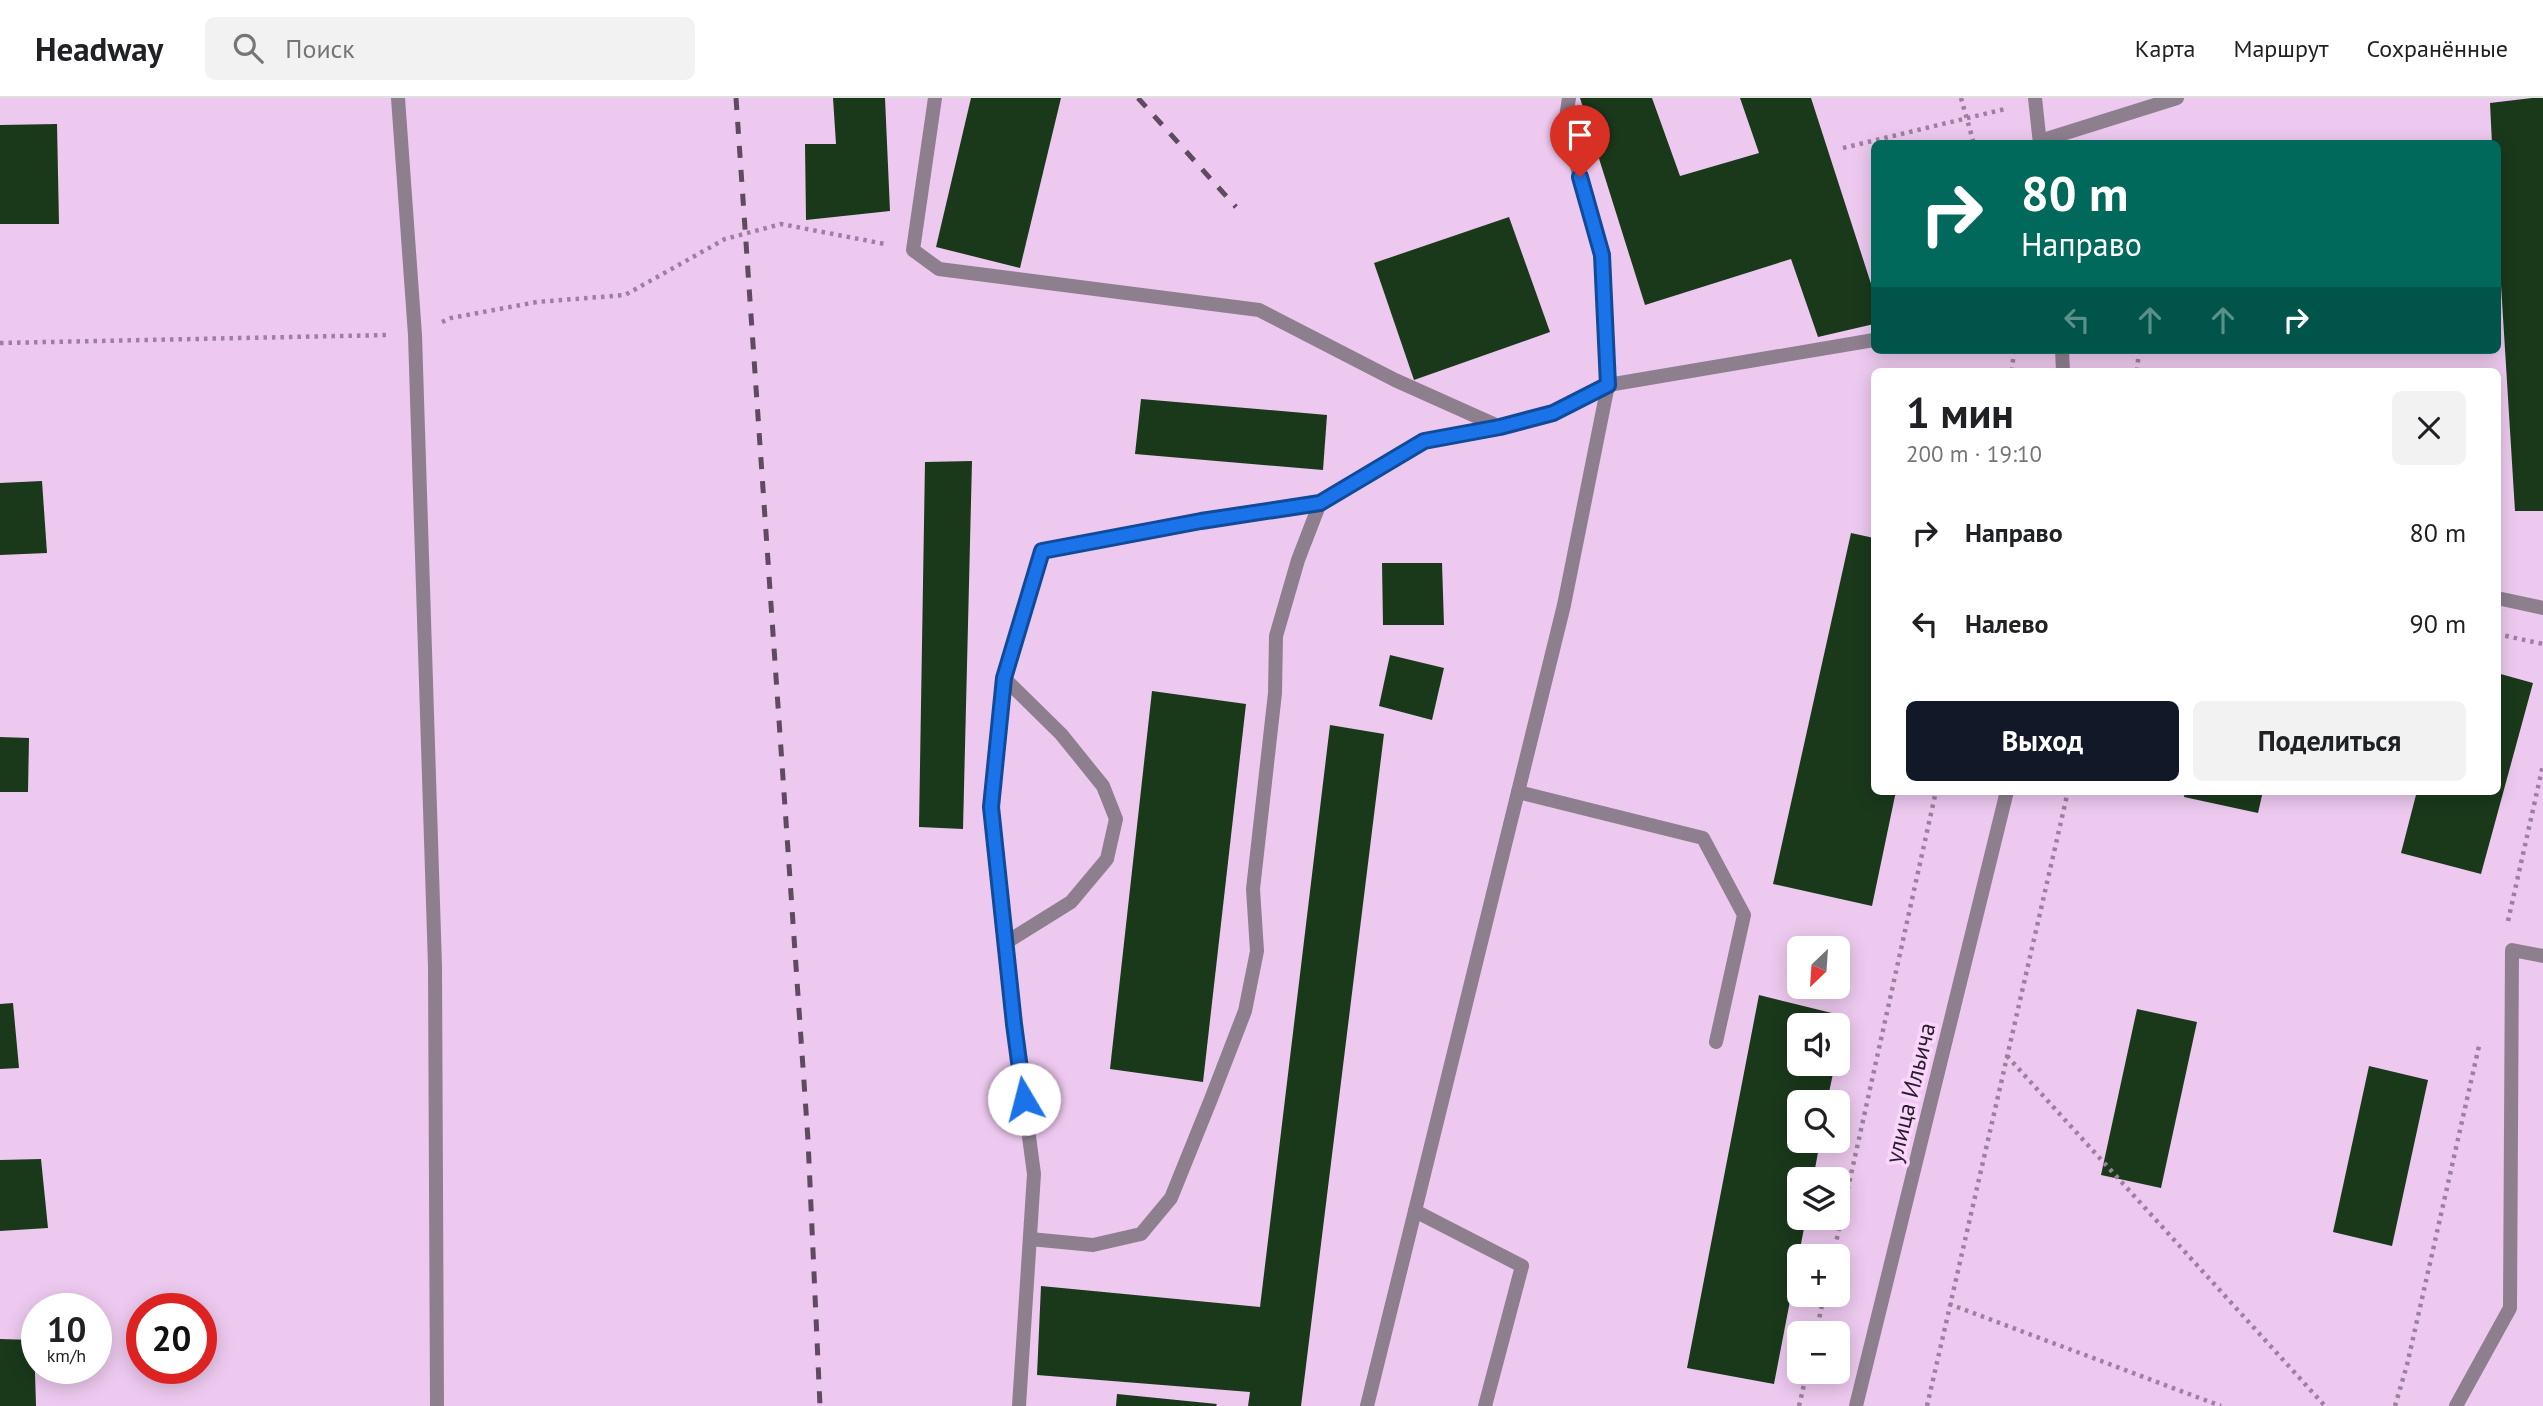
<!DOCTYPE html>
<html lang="ru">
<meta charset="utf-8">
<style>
:root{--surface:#fff;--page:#f2f2f2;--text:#202124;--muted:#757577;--line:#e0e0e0;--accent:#111827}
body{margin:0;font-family:"PT Sans",sans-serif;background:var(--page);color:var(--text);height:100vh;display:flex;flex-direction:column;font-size:26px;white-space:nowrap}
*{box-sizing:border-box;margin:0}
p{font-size:23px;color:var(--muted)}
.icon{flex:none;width:38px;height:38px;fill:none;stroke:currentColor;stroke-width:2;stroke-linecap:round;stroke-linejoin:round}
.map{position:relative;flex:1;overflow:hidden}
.drawer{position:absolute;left:1871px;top:270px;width:630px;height:427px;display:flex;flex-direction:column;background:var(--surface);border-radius:10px;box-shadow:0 4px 18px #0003}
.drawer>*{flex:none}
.guide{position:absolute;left:1871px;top:42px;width:630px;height:214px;border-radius:10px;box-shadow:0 4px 18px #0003;background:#00695c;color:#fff;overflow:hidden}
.needle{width:46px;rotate:205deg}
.fabs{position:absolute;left:1787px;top:838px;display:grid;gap:14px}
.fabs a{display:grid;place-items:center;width:63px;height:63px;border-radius:10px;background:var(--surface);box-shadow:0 4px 18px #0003;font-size:35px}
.speed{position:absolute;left:21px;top:1195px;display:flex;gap:14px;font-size:35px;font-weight:700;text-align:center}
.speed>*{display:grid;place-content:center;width:91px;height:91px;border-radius:50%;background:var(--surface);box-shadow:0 4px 18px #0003;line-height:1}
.speed small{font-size:18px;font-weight:400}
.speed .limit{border:10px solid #d22;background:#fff;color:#111}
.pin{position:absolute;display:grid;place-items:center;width:60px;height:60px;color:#fff;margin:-72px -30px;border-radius:50% 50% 50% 0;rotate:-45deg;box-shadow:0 0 7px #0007}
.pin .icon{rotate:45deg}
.me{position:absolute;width:77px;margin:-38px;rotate:352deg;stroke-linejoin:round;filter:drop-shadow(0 0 5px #0008)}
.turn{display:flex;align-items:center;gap:24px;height:147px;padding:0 35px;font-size:32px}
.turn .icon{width:91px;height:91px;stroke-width:2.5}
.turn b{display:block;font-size:49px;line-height:60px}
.lanes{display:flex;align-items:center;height:66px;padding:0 35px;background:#0003;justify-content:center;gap:35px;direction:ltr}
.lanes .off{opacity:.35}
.round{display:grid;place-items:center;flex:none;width:74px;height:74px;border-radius:10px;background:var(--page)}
.overview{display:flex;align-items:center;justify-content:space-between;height:119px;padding:0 35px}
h1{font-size:42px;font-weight:700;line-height:52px}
.primary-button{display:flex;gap:14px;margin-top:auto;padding:14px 35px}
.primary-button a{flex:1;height:80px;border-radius:10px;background:var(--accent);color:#fff;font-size:28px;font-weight:700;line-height:80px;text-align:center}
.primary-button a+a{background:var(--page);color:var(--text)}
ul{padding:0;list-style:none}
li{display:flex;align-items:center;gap:21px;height:91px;padding:0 35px}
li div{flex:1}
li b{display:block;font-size:26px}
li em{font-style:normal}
header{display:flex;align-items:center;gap:42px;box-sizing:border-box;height:98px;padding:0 35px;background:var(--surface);border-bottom:2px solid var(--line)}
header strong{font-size:33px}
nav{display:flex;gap:38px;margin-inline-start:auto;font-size:24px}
.search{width:490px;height:63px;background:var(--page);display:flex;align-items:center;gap:18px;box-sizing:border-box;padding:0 24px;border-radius:10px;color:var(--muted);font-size:26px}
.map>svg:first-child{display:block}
.building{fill:#1a391b}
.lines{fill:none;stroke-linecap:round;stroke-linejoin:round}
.path{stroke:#9b819d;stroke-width:4.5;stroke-dasharray:3.5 5;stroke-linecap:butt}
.service{stroke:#8e7f8e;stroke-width:14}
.minor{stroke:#8e7f8e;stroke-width:14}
.tertiary{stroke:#8e7f8e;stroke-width:14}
.rail{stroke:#5e4b5f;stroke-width:5;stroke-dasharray:12 12;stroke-linecap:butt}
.route-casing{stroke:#114b97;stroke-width:18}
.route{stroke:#1a73e8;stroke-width:12}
.labels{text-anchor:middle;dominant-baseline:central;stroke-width:7;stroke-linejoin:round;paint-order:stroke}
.street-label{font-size:24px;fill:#2b1e2c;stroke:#fbd6fc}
</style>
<header>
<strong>Headway</strong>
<div class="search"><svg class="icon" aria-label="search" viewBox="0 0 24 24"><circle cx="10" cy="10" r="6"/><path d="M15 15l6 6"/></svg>Поиск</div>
<nav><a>Карта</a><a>Маршрут</a><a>Сохранённые</a></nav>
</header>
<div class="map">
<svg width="2543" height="1308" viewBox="0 0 2543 1308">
<rect width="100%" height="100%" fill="#edc9ef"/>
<g class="building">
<path d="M833,0h52l5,113 -84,9 -1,-76h31z"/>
<path d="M971,0h90l-41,170 -84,-21z"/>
<path d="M1580,0h72l28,78 79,-23 -19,-55h71l63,195v31l-56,13 -27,-78 -146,46z"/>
<path d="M2532,0h11v413h-28l-18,-291v-76h-5l-2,-41z"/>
<path d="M57,26l2,100h-59v-99z"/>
<path d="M1509,119l41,115 -136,48 -40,-117z"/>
<path d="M1141,301l186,16 -4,55 -188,-16z"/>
<path d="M972,363l-9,368 -44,-2 6,-365z"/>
<path d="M42,383l5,72 -47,2v-72z"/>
<path d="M1851,435l23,5v253h22l-24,115 -99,-22z"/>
<path d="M1382,465h60l2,62h-61z"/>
<path d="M1390,557l54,13 -12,52 -53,-14z"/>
<path d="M2497,575l36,10 -52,191 -80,-21 16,-62h80z"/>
<path d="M1152,593l94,13 -43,378 -93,-13z"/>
<path d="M1330,627l54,9 -83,672h-53l2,-14 -213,-17 4,-89 219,21z"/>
<path d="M0,639l29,1 -1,54h-28z"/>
<path d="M2185,693h78l-5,22 -74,-16z"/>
<path d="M1759,897l85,21 -5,27 -1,-17h-39v38h36l-8,38h-28v39h21l-7,39h-14v38h7l-32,166 -87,-16z"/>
<path d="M13,905l6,65 -19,1v-65z"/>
<path d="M2137,911l60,13 -36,166 -60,-13z"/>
<path d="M2369,968l59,14 -36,166 -59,-14z"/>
<path d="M41,1061l7,69 -48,3v-71z"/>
<path d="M0,1241l34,1 2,66h-36z"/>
<path d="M1117,1296l100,10 -1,2h-100z"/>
</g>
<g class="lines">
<g class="path">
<path d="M1961,0l13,46"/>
<path d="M1843,50l162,-39"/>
<path d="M442,224l9,-4 86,-16 88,-7 100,-56 56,-15 104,20"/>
<path d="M0,245l388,-8"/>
<path d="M2012,273l2,-21"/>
<path d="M2137,273l2,-21"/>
<path d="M2497,536l46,10"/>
<path d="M2508,823l35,-156"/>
<path d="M2007,958l318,350"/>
<path d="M1833,1158l103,-465"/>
<path d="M1949,1206l272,102"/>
<path d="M1816,1236l8,-39"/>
<path d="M1799,1308l8,-34"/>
<path d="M1927,1308l141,-615"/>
<path d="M2395,1308l12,-41 72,-319"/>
</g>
<g class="service">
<path d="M935,0l-22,152 26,19 320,41 136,70 105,47 53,-14 55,-28"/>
<path d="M1004,580l57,56 42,52 13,33 -9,40 -36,43 -66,41"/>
<path d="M1518,694l185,46 41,77 -28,127"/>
<path d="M1415,1113l107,55 -37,140"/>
<path d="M1030,1141l63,6 48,-11 30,-36 40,-99 34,-88 12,-60 -4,-62 22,-196 1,-57 22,-76 22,-57"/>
<path d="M1019,1308l15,-232 -20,-150 -23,-217 13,-129 38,-127 159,-30 119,-18 104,-62 76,-14"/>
<path d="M1367,1308l197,-801 44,-220 -6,-130 -37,-131 4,-26"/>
<path d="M2456,1308l54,-98 2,-358 31,6"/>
</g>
<g class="minor">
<path d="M398,0l17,237 20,631 2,440"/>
<path d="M2040,43l137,-43"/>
<path d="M1608,287l266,-45"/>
<path d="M2497,500l46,10"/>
</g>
<g class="tertiary">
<path d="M2035,0l5,46"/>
<path d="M2062,252l1,21"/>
<path d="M1856,1308l151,-615"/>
</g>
<g class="rail">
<path d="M736,0l72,1042 12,266"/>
<path d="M1138,0l98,109"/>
</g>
</g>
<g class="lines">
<g class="route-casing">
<path id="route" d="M1024,1001l-10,-75 -23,-217 13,-129 38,-127 159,-30 119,-18 104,-62 76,-14 53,-14 55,-28 -6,-130 -22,-78"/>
</g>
<use href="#route" class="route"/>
</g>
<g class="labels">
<g class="street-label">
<text transform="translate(1910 995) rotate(-76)">улица Ильича</text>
</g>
</g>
</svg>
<div class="fabs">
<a><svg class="needle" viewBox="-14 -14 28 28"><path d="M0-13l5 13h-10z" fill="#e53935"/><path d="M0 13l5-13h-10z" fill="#757577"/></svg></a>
<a><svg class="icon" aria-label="sound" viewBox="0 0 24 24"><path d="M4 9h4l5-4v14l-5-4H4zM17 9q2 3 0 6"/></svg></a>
<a><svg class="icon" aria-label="search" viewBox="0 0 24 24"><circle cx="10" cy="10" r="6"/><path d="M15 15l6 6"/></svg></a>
<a><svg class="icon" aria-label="layers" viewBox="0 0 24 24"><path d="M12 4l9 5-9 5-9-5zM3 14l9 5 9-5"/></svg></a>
<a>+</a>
<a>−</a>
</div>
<div class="speed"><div>10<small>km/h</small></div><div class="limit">20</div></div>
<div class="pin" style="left:1580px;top:79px;background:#d93025"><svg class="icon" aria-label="arrive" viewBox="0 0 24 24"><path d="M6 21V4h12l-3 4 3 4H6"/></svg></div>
<svg class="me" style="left:1024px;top:1001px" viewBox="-20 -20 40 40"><circle r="19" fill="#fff"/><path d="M0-13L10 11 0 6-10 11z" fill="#1a73e8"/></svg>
<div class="guide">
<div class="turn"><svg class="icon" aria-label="right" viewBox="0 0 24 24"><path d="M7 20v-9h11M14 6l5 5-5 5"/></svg><div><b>80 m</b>Направо</div></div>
<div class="lanes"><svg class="icon off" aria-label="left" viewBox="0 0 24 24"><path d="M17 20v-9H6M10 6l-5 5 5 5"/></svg><svg class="icon off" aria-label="ahead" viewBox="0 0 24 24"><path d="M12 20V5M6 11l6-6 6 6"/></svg><svg class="icon off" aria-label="ahead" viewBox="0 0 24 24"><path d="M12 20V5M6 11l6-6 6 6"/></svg><svg class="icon" aria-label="right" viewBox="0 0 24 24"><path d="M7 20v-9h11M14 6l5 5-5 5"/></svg></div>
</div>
<section class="drawer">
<div class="overview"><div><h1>1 мин</h1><p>200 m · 19:10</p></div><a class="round"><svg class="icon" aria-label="close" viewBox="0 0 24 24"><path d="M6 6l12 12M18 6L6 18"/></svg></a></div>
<ul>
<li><svg class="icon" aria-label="right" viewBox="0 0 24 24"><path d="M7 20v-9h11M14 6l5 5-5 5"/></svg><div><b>Направо</b></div><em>80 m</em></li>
<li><svg class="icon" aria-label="left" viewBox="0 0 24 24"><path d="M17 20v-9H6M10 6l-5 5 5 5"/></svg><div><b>Налево</b></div><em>90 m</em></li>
</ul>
<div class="primary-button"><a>Выход</a><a>Поделиться</a></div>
</section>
</div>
